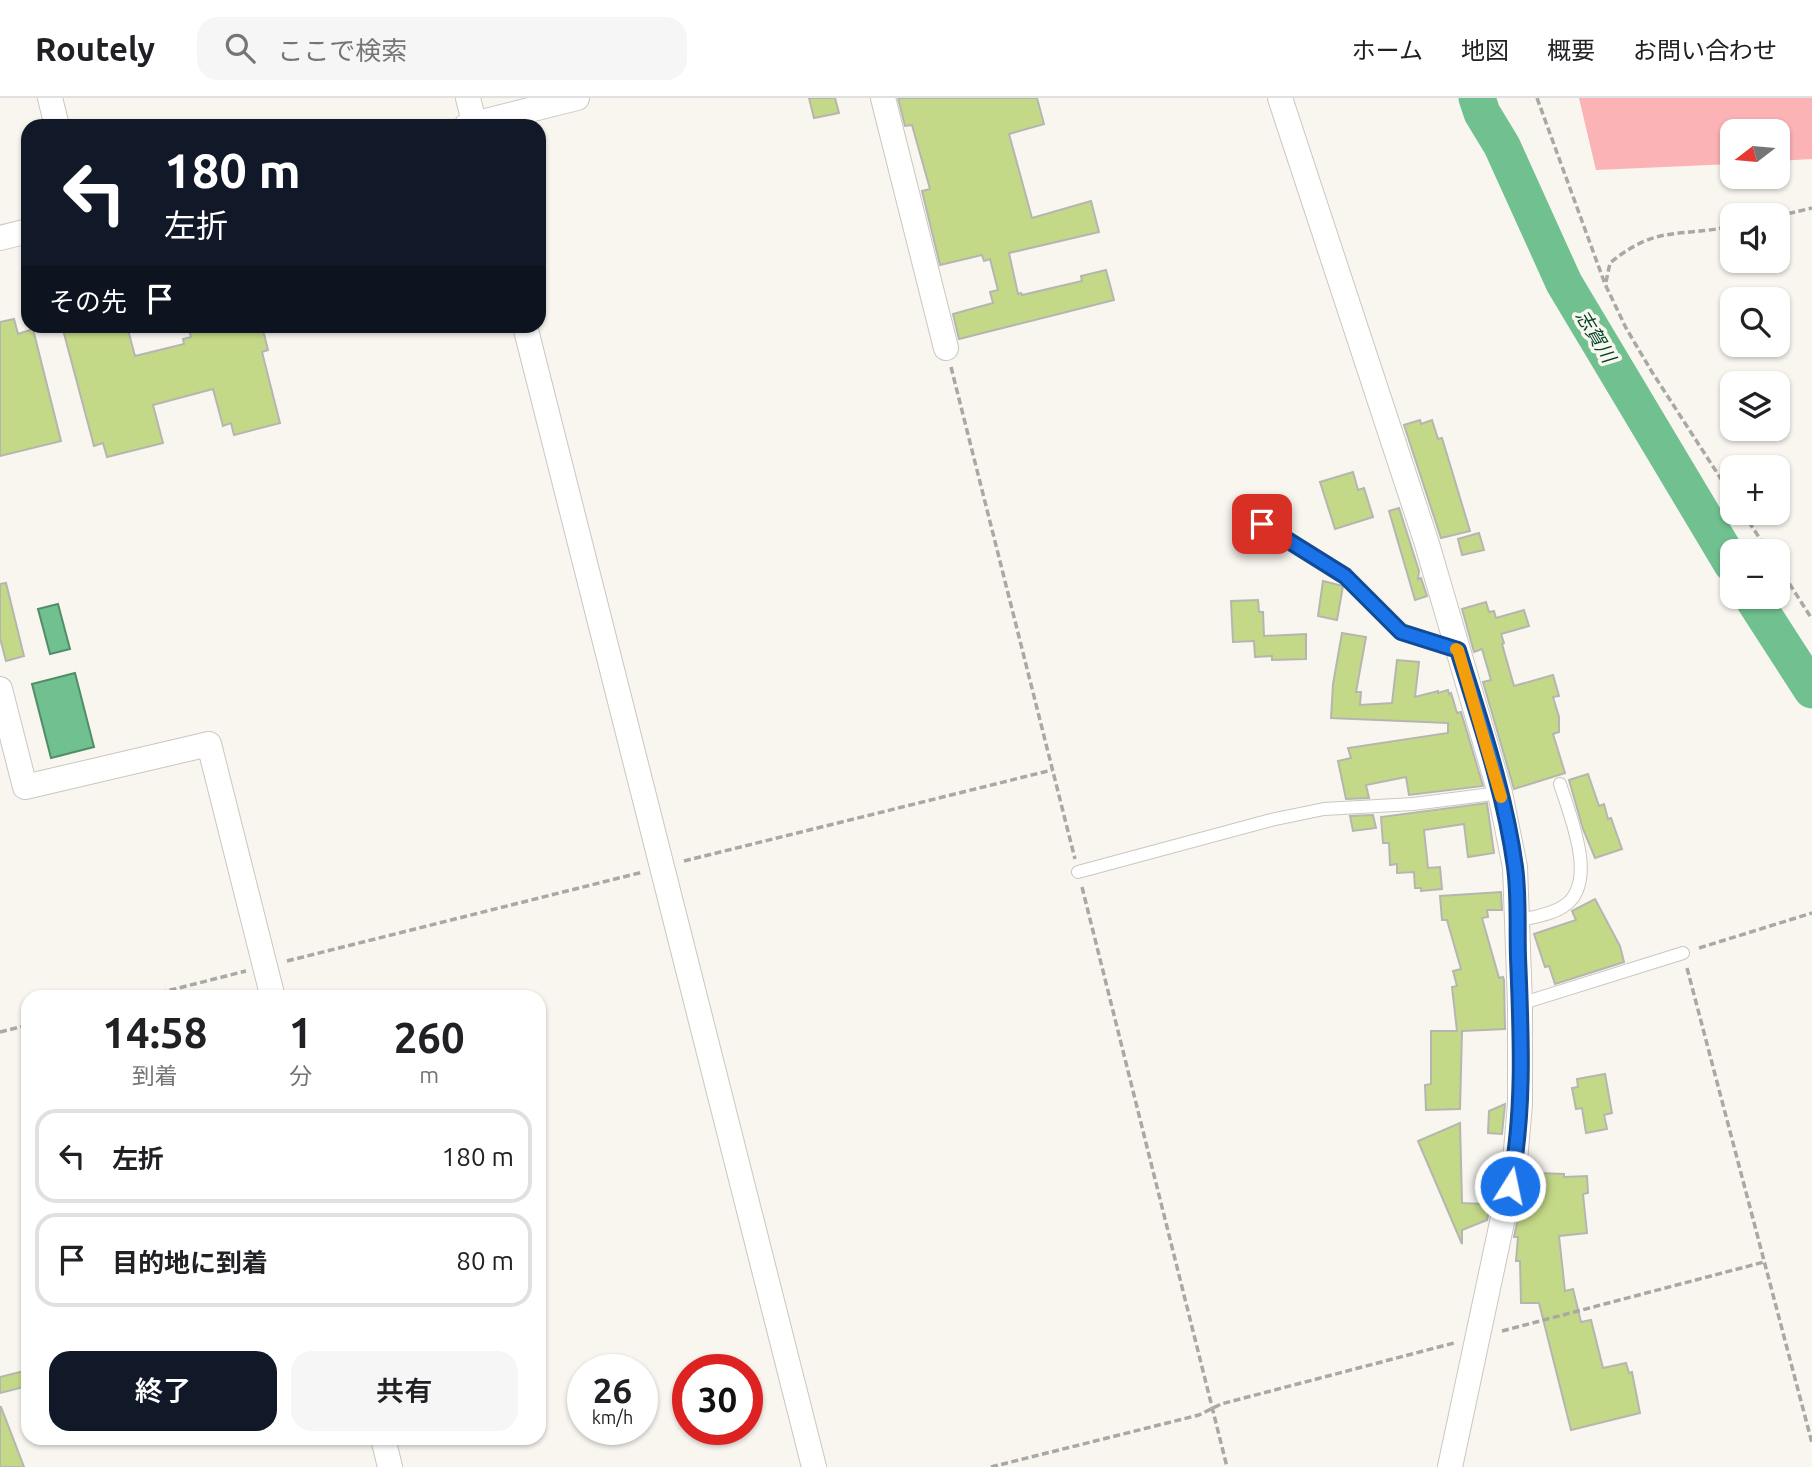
<!DOCTYPE html>
<html lang="ja">
<meta charset="utf-8">
<style>
:root{--surface:#fff;--page:#f6f6f6;--text:#202124;--muted:#757577;--line:#e0e0e0;--accent:#111827}
body{margin:0;font-family:Ubuntu,"Noto Sans JP",sans-serif;background:var(--page);color:var(--text);height:100vh;display:flex;flex-direction:column;font-size:26px;white-space:nowrap}
*{box-sizing:border-box;margin:0}
p{font-size:23px;color:var(--muted)}
.icon{flex:none;width:38px;height:38px;fill:none;stroke:currentColor;stroke-width:2;stroke-linecap:round;stroke-linejoin:round}
.map{position:relative;flex:1;overflow:hidden}
.drawer{position:absolute;left:21px;top:892px;width:525px;height:455px;display:flex;flex-direction:column;background:var(--surface);border-radius:21px;box-shadow:0 2px 5px #0004}
.drawer>*{flex:none}
.guide{position:absolute;left:21px;top:21px;width:525px;height:214px;border-radius:21px;box-shadow:0 2px 5px #0004;background:#111827;color:#fff;overflow:hidden}
.needle{width:46px;rotate:254deg}
.fabs{position:absolute;left:1720px;top:21px;display:grid;gap:14px}
.fabs a{display:grid;place-items:center;width:70px;height:70px;border-radius:14px;background:var(--surface);box-shadow:0 2px 5px #0004;font-size:35px}
.speed{position:absolute;left:567px;top:1256px;display:flex;gap:14px;font-size:35px;font-weight:700;text-align:center}
.speed>*{display:grid;place-content:center;width:91px;height:91px;border-radius:50%;background:var(--surface);box-shadow:0 2px 5px #0004;line-height:1}
.speed small{font-size:18px;font-weight:400}
.speed .limit{border:10px solid #d22;background:#fff;color:#111}
.pin{position:absolute;display:grid;place-items:center;width:60px;height:60px;color:#fff;margin:-30px;border-radius:14px;box-shadow:0 4px 10px #0006}
.me{position:absolute;width:77px;margin:-38px;rotate:10deg;stroke-linejoin:round;filter:drop-shadow(0 0 5px #0008)}
.turn{display:flex;align-items:center;gap:24px;height:147px;padding:0 28px;font-size:32px}
.turn .icon{width:91px;height:91px;stroke-width:2.5}
.turn b{display:block;font-size:49px;line-height:60px}
.then{display:flex;align-items:center;height:66px;padding:0 28px;background:#0003;gap:14px;font-size:26px}
.eta{display:flex;justify-content:space-evenly;align-items:center;height:119px;text-align:center}
.eta b{font-size:42px;font-weight:600;line-height:49px}
.action{display:flex;gap:14px;margin-top:auto;padding:14px 28px}
.action a{flex:1;height:80px;border-radius:21px;background:var(--accent);color:#fff;font-size:28px;font-weight:600;line-height:80px;text-align:center}
.action a+a{background:var(--page);color:var(--text)}
ul{padding:0;list-style:none}
li{display:flex;align-items:center;gap:21px;height:94px;margin:0 14px 10px;padding:0 14px;border:4px solid var(--line);border-radius:21px}
li div{flex:1}
li b{display:block;font-size:26px}
li em{font-style:normal}
header{display:flex;align-items:center;gap:42px;box-sizing:border-box;height:98px;padding:0 35px;background:var(--surface);border-bottom:2px solid var(--line)}
header strong{font-size:33px}
nav{display:flex;gap:38px;margin-inline-start:auto;font-size:24px}
.search{width:490px;height:63px;background:var(--page);display:flex;align-items:center;gap:18px;box-sizing:border-box;padding:0 24px;border-radius:21px;color:var(--muted);font-size:26px}
.map>svg:first-child{display:block}
.green{fill:#fbb3b5}
.water{fill:#70c18f;stroke:#538c68;stroke-width:2}
.lines{fill:none;stroke-linecap:round;stroke-linejoin:round}
.river{stroke:#70c18f;stroke-width:37}
.building{fill:#c4d987;stroke:#b5b6b0;stroke-width:2}
.service-casing{stroke:#cac7c1;stroke-width:14}
.minor-casing{stroke:#cac7c1;stroke-width:26}
.path{stroke:#aaa8a3;stroke-width:3.5;stroke-dasharray:7 3.5;stroke-linecap:butt}
.service{stroke:#fff;stroke-width:12}
.minor{stroke:#fff;stroke-width:24}
.route-casing{stroke:#114b97;stroke-width:18}
.route{stroke:#1a73e8;stroke-width:12}
.slow{stroke:#f59e0b;stroke-width:12}
.labels{text-anchor:middle;dominant-baseline:central;stroke-width:7;stroke-linejoin:round;paint-order:stroke}
.water-label{font-size:19px;font-style:italic;fill:#014525;stroke:#f9f6f0}
</style>
<header>
<strong>Routely</strong>
<div class="search"><svg class="icon" aria-label="search" viewBox="0 0 24 24"><circle cx="10" cy="10" r="6"/><path d="M15 15l6 6"/></svg>ここで検索</div>
<nav><a>ホーム</a><a>地図</a><a>概要</a><a>お問い合わせ</a></nav>
</header>
<div class="map">
<svg width="1812" height="1369" viewBox="0 0 1812 1369">
<rect width="100%" height="100%" fill="#f9f6f0"/>
<path class="green" d="M1579,0h233v61l-34,2v-30h-46v33l-136,6z"/>
<g class="water">
<path d="M58,506l12,45 -20,5 -12,-45z"/>
<path d="M75,575l19,74 -43,11 -19,-74z"/>
</g>
<g class="lines">
<g class="river">
<path d="M1477,0l5,15 20,33 62,137 168,281"/>
<path d="M1752,499l60,93"/>
</g>
</g>
<g class="building">
<path d="M809,0h26l4,15 -25,5z"/>
<path d="M898,0h139l7,26 -35,10 23,84 59,-17 8,31 -90,21 9,41 3,-1 1,2 60,-14 -1,-5 25,-6 8,30 -155,39 -6,-25 40,-11 -3,-11 8,-2 -8,-31 -6,2 -2,-6 -42,10 -18,-74 8,-2 -18,-64 -7,1z"/>
<path d="M14,221l4,15 15,-5 28,112 -61,15v-134z"/>
<path d="M62,228h65l8,30 49,-12 -1,-5 8,-2 -3,-11h74l6,24 -6,2 18,71 -46,12 -3,-12 -8,3 -10,-37 -60,16 10,38 -56,14 -4,-14 -9,3z"/>
<path d="M1420,322l1,4 11,-4 6,19 4,-1 28,93 -29,7 -37,-113z"/>
<path d="M1353,374l5,18 6,-2 9,29 -38,12 -15,-47z"/>
<path d="M1399,410l20,63 -1,8 3,-1 6,18 -12,4 -26,-89z"/>
<path d="M1479,435l5,17 -22,5 -4,-16z"/>
<path d="M1323,483l20,5 -6,34 -19,-4z"/>
<path d="M6,485l18,73 -18,5 -6,-23v-54z"/>
<path d="M1258,502l1,12h4l1,24 42,-2v25l-34,1v-4l-17,1 -1,-16 -21,1 -2,-41z"/>
<path d="M1486,504l3,10 5,-1 2,7 28,-8 5,16 -28,8 3,9 -2,1 12,42 39,-11 6,21 -6,1 6,20v15l-6,2 12,39 -51,16 -31,-107 8,-2 -9,-31 -8,3 -12,-43z"/>
<path d="M1342,535l24,4 -10,55h5l-1,13 32,-2 5,-43 22,2 -4,35 23,-6v2l10,-3 1,4 2,-1 6,20 4,-1 22,74 -74,9 -3,-18 -40,8 3,13 -23,1 -8,-38 13,-3 -3,-10 100,-15v-10l-117,-5 2,-34z"/>
<path d="M1588,676l11,32 5,-2 4,15 3,-1 11,31 -27,9 -12,-29 -14,-49z"/>
<path d="M1487,705l7,50 -26,4 -4,-33 -40,6 4,38 12,-1 2,22 -21,2v-3h-6l-1,-16 -17,1v-9l-7,1 -1,-22h-6l-2,-26z"/>
<path d="M1373,717l3,13 -23,3 -3,-15z"/>
<path d="M1501,794l1,18h-15l1,7 -6,1 17,60 4,-1 1,3 1,49 -43,2 -2,78 -34,1 -1,-25 6,-1v-53h26l-5,-44 5,-1 -4,-15 8,-2 -14,-49h-5l-2,-24z"/>
<path d="M1595,801l25,47 4,16 -69,22 -6,-18 -4,1 -11,-33 42,-14 -4,-9z"/>
<path d="M1605,976l7,39 -8,2 3,14 -21,4 -4,-25 -6,1 -4,-21 6,-1 -1,-8z"/>
<path d="M1505,1006l-3,30 -14,-1 1,-22z"/>
<path d="M1460,1025l2,80 21,1 2,-32 9,18 -7,30 -25,10v14l-44,-103z"/>
<path d="M1536,1075l28,1v3l23,-1 1,17 -5,1 4,39 -28,3 6,55 8,-2 8,33 10,-2 12,48 23,-5 3,10 3,-1 8,41 -69,17 -32,-127h-18l-1,-42h-4l2,-24h-4l7,-32 18,1z"/>
<path d="M28,1272v16l-28,7v-16z"/>
<path d="M0,1309h1l23,60h-24z"/>
</g>
<g class="lines">
<g class="service-casing">
<g id="service">
<path d="M1239,414l106,64 56,56 57,18"/>
<path d="M1078,774l193,-52 53,-11 89,-5 87,-11"/>
<path d="M1517,823c15,-4 34,-6 47,-15 35,-23 6,-90 -4,-122"/>
<path d="M1520,906l163,-51"/>
</g>
</g>
<g class="minor-casing">
<g id="minor">
<path d="M50,0l7,28"/>
<path d="M468,0l7,28"/>
<path d="M883,0l63,250"/>
<path d="M1280,0l147,446 73,249 15,74 5,137v100l-5,57 -65,306"/>
<path d="M466,28l111,-28"/>
<path d="M0,140l28,-7"/>
<path d="M525,228l289,1141"/>
<path d="M0,591l25,98 184,-43 64,254"/>
<path d="M383,1340l7,29"/>
</g>
</g>
<g class="path">
<path d="M1537,0l68,186 21,44 26,44 80,124"/>
<path d="M1778,118l34,-8"/>
<path d="M1606,184l4,-19c47,-39 70,-25 122,-37"/>
<path d="M951,269l124,492"/>
<path d="M1743,415l25,38"/>
<path d="M1778,468l34,53"/>
<path d="M684,763l368,-91"/>
<path d="M1082,789l145,580"/>
<path d="M1699,850l113,-35"/>
<path d="M287,863l356,-89"/>
<path d="M1687,870l125,475"/>
<path d="M139,900l107,-27"/>
<path d="M0,934l28,-7"/>
<path d="M1502,1233l262,-69"/>
<path d="M991,1369l208,-52 22,-11 233,-61"/>
</g>
<use href="#service" class="service"/>
<use href="#minor" class="minor"/>
</g>
<g class="lines">
<g class="route-casing">
<path id="route" d="M1262,426l83,52 56,56 57,18c22,71 47,143 57,217 4,29 2,60 3,90 3,76 7,155 -8,229"/>
</g>
<use href="#route" class="route"/>
<path class="slow" d="M1456,551l2,1 43,147"/>
</g>
<g class="labels">
<g class="water-label">
<text transform="translate(1596 238) rotate(59)">志賀川</text>
</g>
</g>
</svg>
<div class="fabs">
<a><svg class="needle" viewBox="-14 -14 28 28"><path d="M0-13l5 13h-10z" fill="#e53935"/><path d="M0 13l5-13h-10z" fill="#757577"/></svg></a>
<a><svg class="icon" aria-label="sound" viewBox="0 0 24 24"><path d="M4 9h4l5-4v14l-5-4H4zM17 9q2 3 0 6"/></svg></a>
<a><svg class="icon" aria-label="search" viewBox="0 0 24 24"><circle cx="10" cy="10" r="6"/><path d="M15 15l6 6"/></svg></a>
<a><svg class="icon" aria-label="layers" viewBox="0 0 24 24"><path d="M12 4l9 5-9 5-9-5zM3 14l9 5 9-5"/></svg></a>
<a>+</a>
<a>−</a>
</div>
<div class="speed"><div>26<small>km/h</small></div><div class="limit">30</div></div>
<div class="pin" style="left:1262px;top:426px;background:#d93025"><svg class="icon" aria-label="arrive" viewBox="0 0 24 24"><path d="M6 21V4h12l-3 4 3 4H6"/></svg></div>
<svg class="me" style="left:1510px;top:1088px" viewBox="-20 -20 40 40"><circle r="17" fill="#1a73e8" stroke="#fff" stroke-width="3"/><path d="M0-11L8 9 0 5-8 9z" fill="#fff"/></svg>
<div class="guide">
<div class="turn"><svg class="icon" aria-label="left" viewBox="0 0 24 24"><path d="M17 20v-9H6M10 6l-5 5 5 5"/></svg><div><b>180 m</b>左折</div></div>
<div class="then">その先<svg class="icon" aria-label="arrive" viewBox="0 0 24 24"><path d="M6 21V4h12l-3 4 3 4H6"/></svg></div>
</div>
<section class="drawer">
<div class="eta">
<div><b>14:58</b><p>到着</p></div>
<div><b>1</b><p>分</p></div>
<div><b>260</b><p>m</p></div>
</div>
<ul>
<li><svg class="icon" aria-label="left" viewBox="0 0 24 24"><path d="M17 20v-9H6M10 6l-5 5 5 5"/></svg><div><b>左折</b></div><em>180 m</em></li>
<li><svg class="icon" aria-label="arrive" viewBox="0 0 24 24"><path d="M6 21V4h12l-3 4 3 4H6"/></svg><div><b>目的地に到着</b></div><em>80 m</em></li>
</ul>
<div class="action"><a>終了</a><a>共有</a></div>
</section>
</div>
